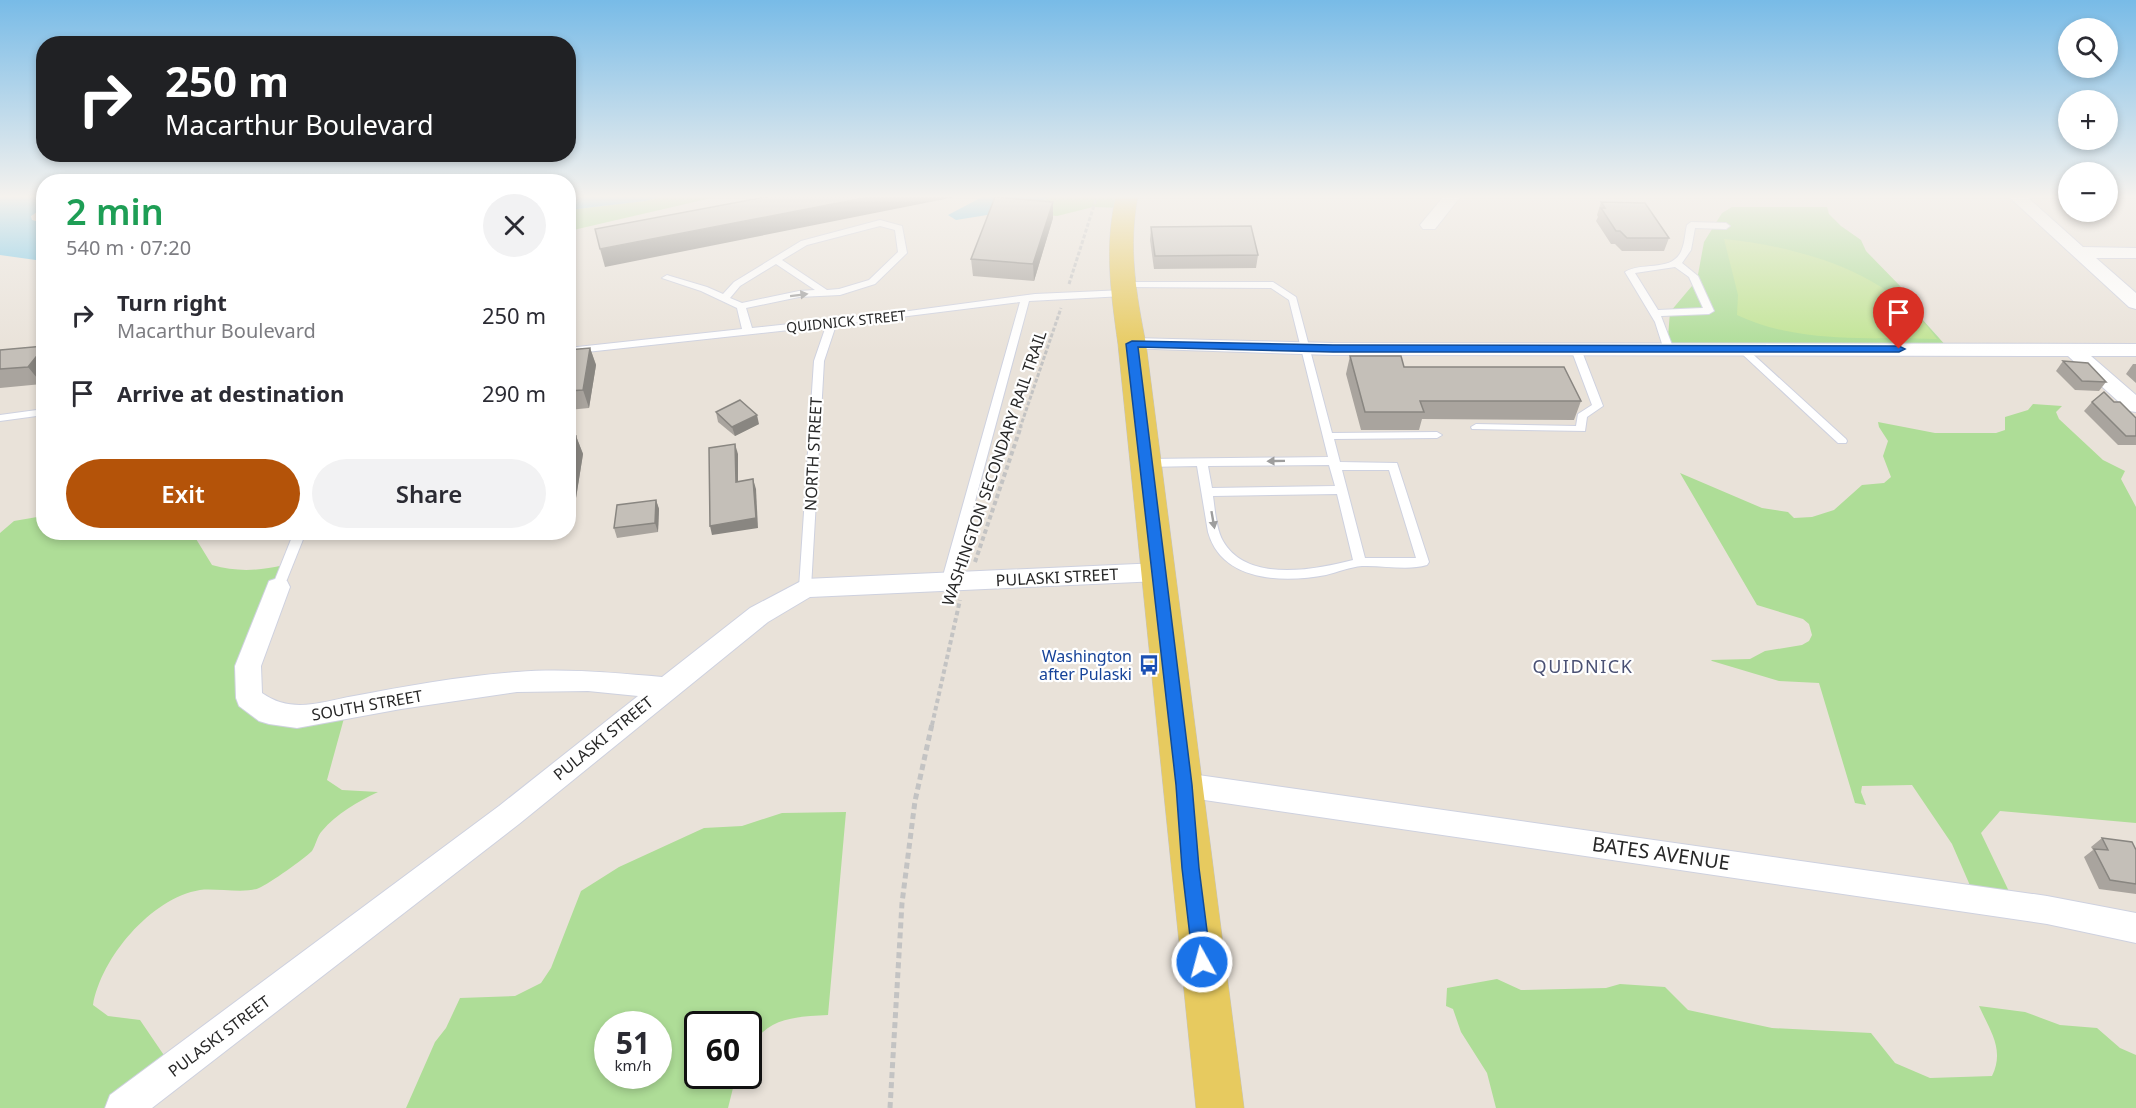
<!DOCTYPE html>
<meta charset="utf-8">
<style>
:root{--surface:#fff;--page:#f2f2f3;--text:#2b2b33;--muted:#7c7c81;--accent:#b45309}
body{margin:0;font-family:"Noto Sans",sans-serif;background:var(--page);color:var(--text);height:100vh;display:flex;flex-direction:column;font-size:22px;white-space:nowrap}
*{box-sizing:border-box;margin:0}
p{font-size:20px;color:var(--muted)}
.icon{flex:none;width:33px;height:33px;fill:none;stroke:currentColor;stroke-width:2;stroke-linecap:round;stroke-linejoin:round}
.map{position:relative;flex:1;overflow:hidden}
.sheet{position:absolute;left:36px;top:174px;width:540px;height:366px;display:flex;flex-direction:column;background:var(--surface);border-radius:24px;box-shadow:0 3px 9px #0003}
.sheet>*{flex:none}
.top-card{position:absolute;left:36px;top:36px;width:540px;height:126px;border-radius:24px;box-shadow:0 3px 9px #0003;background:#202124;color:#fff;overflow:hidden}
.tools{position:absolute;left:2058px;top:18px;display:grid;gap:12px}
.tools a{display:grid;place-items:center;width:60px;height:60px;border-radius:50%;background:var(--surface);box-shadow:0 3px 9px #0003;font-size:30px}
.speed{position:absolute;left:594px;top:1011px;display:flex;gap:12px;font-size:30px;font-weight:700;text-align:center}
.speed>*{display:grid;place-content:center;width:78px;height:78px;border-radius:50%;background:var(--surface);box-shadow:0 3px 9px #0003;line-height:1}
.speed small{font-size:15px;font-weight:400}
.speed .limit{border:3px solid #111;border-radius:9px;background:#fff;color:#111}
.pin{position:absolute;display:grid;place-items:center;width:51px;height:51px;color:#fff;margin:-62px -26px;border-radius:50% 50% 50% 0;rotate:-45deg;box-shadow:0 0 6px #0007}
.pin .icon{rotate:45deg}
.me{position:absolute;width:66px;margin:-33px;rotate:353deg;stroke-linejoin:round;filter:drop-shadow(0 0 4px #0008)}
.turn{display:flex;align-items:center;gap:21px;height:126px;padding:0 30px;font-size:27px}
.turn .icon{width:78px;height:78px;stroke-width:2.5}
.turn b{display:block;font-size:42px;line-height:51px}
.round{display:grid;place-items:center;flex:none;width:63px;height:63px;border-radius:32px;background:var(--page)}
.head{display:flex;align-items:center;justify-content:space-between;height:102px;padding:0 30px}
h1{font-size:36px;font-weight:600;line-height:45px;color:#1e9e55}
.primary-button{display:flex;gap:12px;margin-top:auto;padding:12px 30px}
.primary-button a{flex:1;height:69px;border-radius:36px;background:var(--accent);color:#fff;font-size:24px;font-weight:600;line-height:69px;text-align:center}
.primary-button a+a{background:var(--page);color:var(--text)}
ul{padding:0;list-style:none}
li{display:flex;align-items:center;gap:18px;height:78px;padding:0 30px}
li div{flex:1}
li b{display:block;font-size:22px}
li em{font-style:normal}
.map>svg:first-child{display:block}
.green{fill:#aedd97;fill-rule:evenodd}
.pitch{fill:#c0e493}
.water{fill:#70c5e6}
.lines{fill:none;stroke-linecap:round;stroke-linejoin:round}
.service-casing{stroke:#ced1df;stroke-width:2}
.minor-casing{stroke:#ced1df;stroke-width:2}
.primary-casing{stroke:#c3c3c3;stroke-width:1}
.path-far2{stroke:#c3c3c3;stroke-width:3;stroke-dasharray:4 2;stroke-linecap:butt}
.path-far1{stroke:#c3c3c3;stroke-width:4;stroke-dasharray:4.5 3;stroke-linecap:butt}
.path{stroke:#c3c3c3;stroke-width:5;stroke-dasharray:6 4;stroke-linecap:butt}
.service{fill:#fff;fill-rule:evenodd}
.minor{fill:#fff;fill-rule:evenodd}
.primary{fill:#e7ca5f;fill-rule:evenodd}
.wall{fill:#a9a49e}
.shaded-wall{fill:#898681}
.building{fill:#c4bfb8;stroke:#898681;stroke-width:1.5}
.oneway{fill:#9e9e9e}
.route{fill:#1a73e8;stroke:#114b97;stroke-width:1.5}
.labels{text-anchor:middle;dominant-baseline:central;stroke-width:4.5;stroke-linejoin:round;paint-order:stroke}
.far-street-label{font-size:14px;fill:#272727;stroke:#fff}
.street-label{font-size:16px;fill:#272727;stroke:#fff}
.transit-label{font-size:16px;fill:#164399;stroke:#fff;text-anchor:end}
.neighbourhood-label{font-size:18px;letter-spacing:1.5px;fill:#4a5174;stroke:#fff}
.near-street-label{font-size:20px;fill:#272727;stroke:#fff}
</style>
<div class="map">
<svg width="2136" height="1108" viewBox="0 0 2136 1108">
<rect width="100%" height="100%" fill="#e9e2d9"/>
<g class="green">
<path d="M662,196h58l-151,35 -1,-21 77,-9z"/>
<path d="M1053,196h74l-4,12 -30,-1 -36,9 -22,-2 -5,-8z"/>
<path d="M1732,207h95l2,7 12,12 20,14 5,11 37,38 10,20 35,39 -276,1 -4,-12 2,-25 27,-32 7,-38 18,-29z"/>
<path d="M2033,404l29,2 -6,6 3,7 44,41 22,11 -4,8 15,28v316l-136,-12 -19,22 35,73 -41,-9 -23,-53 -40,-59 -50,1 -1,6 5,13 -11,-2 -36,-120 -40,-2 -67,-20 -1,-1 39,-1 15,-8 37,-6 7,-4 3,-6 -3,-11 -6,-5 -46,-14 -77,-132 82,35 26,4 6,6 18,-1 22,-7 28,-25 22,-2 7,-6 -8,-21 5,-15 -9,-14 -1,-5 57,11h61l9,-3v-13l23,-7z"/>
<path d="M43,516l1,16 145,1 4,1 19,31c25,7 46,6 72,0l-39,112 30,37 71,-3 -19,69 15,10 36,2c-19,9 -42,22 -56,39 -5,5 -6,14 -10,20 -7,7 -43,33 -53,37 -13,6 -43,0 -59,2 -49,8 -99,68 -107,115l15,11 32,4 34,50 -45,38h-129v-575l14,-12z"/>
<path d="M846,812l-18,203c-34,2 -60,2 -79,34l-1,-25h-50v52h38l-8,32h-322l29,-66 11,-14 14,-30 55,-2 26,-13 10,-15 30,-77 38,-24 85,-39 38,-2 40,-13zM658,1024v52h-50v-52z"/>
<path d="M1497,979l24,11 85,-2 14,-4 45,3 23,23 84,18 99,5 24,30 35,15 62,-2c13,-27 -2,-45 -13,-70l46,6 35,13 37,3 23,20 16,7v53h-640l-9,-35 -26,-41 -8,-23 -7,-3 1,-18z"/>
</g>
<path class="pitch" d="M1724,239c77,8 166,33 213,100 -65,-2 -140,5 -200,-24l1,-20z"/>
<g class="water">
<path d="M0,196h43v12l-12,8 1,4 11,3v38l-43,-6z"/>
<path d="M569,196h93l-17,5 -76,9z"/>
<path d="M984,196h69l-35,14 -62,10 -8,-5z"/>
</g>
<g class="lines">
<g class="service-casing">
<g id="service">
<path d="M880,220l22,6 5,27 -32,31 -35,11 -41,2 -53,11 6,20 157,-17 126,-17 89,-4 5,3 -5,3 -95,5 -76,282 -6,4 -6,-4 79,-281 -184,23 -12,36 -13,227 -2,3h-8l-2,-3 15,-227 12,-35 -258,28v-6l174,-19 -5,-21 -36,-17 -39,-13 5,-3 3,1 37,11 16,7 11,-12 67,-41zM880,226l15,4 3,22 -29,28 -30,9 -12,1 -45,-30 25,-15zM776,264l39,26 -16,1 -57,12 -12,-5 10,-12z"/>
<path d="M1691,222l35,1 4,3 -4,3 -31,-1 -4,22 -9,13 16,13 16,35 -5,3 -48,2 13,34 -5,3 -5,-3 -9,-28 -30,-50c17,-11 49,1 57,-23 3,-7 3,-16 5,-24zM1675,267l14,10 14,31 -45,2 -23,-37z"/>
<path d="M1123,282h150l23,15 36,136 105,-1 5,3 -5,3 -103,1 6,23 57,1 32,99 -2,3c-20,6 -44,0 -65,1 -12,1 -24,6 -36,9 -43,8 -104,7 -118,-43l-11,-66 -51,1 -6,-4 6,-4 182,-2 -39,-157 -18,-12 -151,-1v-4zM1329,465l6,21 -123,2 -4,-22zM1342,470h47l27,88h-51zM1337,494l16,66c-38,10 -106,23 -130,-19 -7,-12 -8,-31 -10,-45z"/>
<path d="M1576,346l5,3 22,57 -16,11 -2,14 -113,-2 -1,-2 5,-3 100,2 2,-12 14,-9 -21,-56z"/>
<path d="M1743,347l3,1 100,91 1,2 -1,2h-8l-98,-91v-4z"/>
<path d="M44,409v6l-44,6v-6z"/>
<path d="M294,532h12l-22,55 -2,3h-8l-2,-3z"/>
</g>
</g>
<g class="minor-casing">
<g id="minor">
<path d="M1444,196h17l-26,33h-12l-3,-4z"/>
<path d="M2008,196h18l57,51 53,1v10h-40l40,35v16l-7,-2z"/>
<path d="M1132,338l201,5 803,1v12h-45l45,39v17l-7,-1 -61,-55 -735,-1 -208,-7 -3,-4 3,-4z"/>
<path d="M1159,563l9,3 3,6 -3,6 -9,3 -349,16 -42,25 -249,202 -367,284h-47l5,-13 389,-289 139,-110 -50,-5 -71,1 -116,17 -104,19 -28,-4 -10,-3 -20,-15 -3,-8 -1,-32 34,-85 9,-3 9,3 3,6 -29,79 1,27c29,21 59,9 92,3 53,-10 108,-20 163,-24 48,-4 97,1 145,5l88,-69 55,-29z"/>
<path d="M1184,773l863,123 89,17v30l-89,-19 -863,-127 -10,-3 -4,-9 4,-9z"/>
</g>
</g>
<g class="primary-casing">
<path id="primary" d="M1116,196h22c-10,50 -2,98 8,148l98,764h-48l-78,-764c-7,-50 -14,-98 -2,-148z"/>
</g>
<g class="path-far2">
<path d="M1069,284l28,-88"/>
<path d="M1020,428l41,-120"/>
</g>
<g class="path-far1">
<path d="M975,562l46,-136"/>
<path d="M932,725l28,-125"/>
</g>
<path class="path" d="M890,1108l12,-205 13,-102 17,-77"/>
<use href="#service" class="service"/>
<use href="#minor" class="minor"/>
<use href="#primary" class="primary"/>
</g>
<g class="wall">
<path d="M1601,202l68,36 -5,13h-42l-7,-7h-4l-15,-23 2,-4 -1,-2z"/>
<path d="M1053,218l-19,63 -61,-5 -2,-17z"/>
<path d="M1151,227l107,28 -2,13 -102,1 -4,-29z"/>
<path d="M44,346l-2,38 -42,4v-38z"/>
<path d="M590,348l6,17 -7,43 -21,2v-60z"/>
<path d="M1350,356l54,11 177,34 -7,19 -152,-1 -3,11h-58l-15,-56z"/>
<path d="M2063,361l43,21 -7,9 -24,-1 -19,-19z"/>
<path d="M2133,364h3v19l-10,-9z"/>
<path d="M2092,402h22l22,16v27h-18l-34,-34z"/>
<path d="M716,412l43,12 -24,12 -17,-14z"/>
<path d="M576,436l7,18 -11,69 -4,1v-87z"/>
<path d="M656,500l3,9 -1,23 -41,6 -3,-10z"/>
<path d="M372,532h18l-17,3z"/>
<path d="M441,532h59l-55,8z"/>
<path d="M2102,838l34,12v44l-37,-5 -15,-32 9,-7 -2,-3z"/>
</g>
<g class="shaded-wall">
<path d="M874,196h81v1l-350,70 -5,-18z"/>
<path d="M1053,202v16l-19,63 -1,-17z"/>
<path d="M44,347v35l-2,2 -14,-17z"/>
<path d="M590,348l6,17 -7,43 -6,-18z"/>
<path d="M757,415l2,9 -24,12 -3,-9z"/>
<path d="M576,436l7,18 -11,69 -4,-9v-33z"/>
<path d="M735,444l3,10v37l-2,-9z"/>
<path d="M753,479l3,10 2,39 -46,7 -2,-9z"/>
<path d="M656,500l3,9 -1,23 -3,-9z"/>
</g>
<g class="building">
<path d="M771,196h103l-274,53 -5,-20z"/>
<path d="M995,197l58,5 -20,62 -62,-5z"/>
<path d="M1601,202l44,1 24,35h-42l-7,-7h-4l-15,-23h4z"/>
<path d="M1251,226l7,29 -103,1 -4,-29z"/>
<path d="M44,346v1l-16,20 -28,2v-19z"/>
<path d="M590,348l-7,42 -15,1v-41z"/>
<path d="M1350,356h51l3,11h160l17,34h-161l4,11h-59z"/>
<path d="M2063,361l25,2 18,19 -24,-1z"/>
<path d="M2104,392l10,10h6l16,16v18h-10l-34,-34z"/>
<path d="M740,400l17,15 -25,12 -16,-15z"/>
<path d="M576,436l-8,45v-44z"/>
<path d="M735,444l1,38 17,-3 3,39 -46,8 -1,-78z"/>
<path d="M656,500l-1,23 -41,5 3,-23z"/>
<path d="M2102,838l30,4 4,8v34l-26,-4 -16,-31 14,1z"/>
</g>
<defs><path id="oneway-solid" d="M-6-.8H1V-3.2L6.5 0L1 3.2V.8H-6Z" transform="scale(1.5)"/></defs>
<g class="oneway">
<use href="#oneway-solid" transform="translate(799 295) rotate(-7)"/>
<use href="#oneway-solid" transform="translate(1276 461) rotate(179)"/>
<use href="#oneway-solid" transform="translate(1213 520) rotate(80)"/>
</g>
<linearGradient id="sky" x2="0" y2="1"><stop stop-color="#78bbe7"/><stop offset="0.56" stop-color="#f5f2ee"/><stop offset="1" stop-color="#f5f2ee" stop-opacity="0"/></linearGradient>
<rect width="2136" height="351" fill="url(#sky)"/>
<path class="route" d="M1132,341l201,4 566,1 6,3 -6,3h-566l-195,-5 54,438 7,83 12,94 -2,6 -7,3 -6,-3 -3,-6 -11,-94 -6,-83 -50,-441z"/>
<defs>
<g id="bus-bare" transform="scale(1.62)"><path d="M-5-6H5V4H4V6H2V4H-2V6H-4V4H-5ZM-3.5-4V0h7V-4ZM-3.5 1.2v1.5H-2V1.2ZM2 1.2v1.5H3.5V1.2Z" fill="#1a4fb4" stroke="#fff" stroke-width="2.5" paint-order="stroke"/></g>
</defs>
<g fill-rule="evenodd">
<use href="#bus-bare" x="1149" y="665"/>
</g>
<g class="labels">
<g class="far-street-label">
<text transform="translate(846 321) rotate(-6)">QUIDNICK STREET</text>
</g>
<g class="street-label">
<text transform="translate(813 454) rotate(-87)">NORTH STREET</text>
<text transform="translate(994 468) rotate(-71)">WASHINGTON SECONDARY RAIL TRAIL</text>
<text transform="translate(1057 577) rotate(-3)">PULASKI STREET</text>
<text transform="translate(367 705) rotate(-10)">SOUTH STREET</text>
<text transform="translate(603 738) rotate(-39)">PULASKI STREET</text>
<text transform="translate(219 1036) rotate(-37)">PULASKI STREET</text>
</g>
<g class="transit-label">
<text x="1132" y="656">Washington<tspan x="1132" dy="18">after Pulaski</tspan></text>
</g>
<g class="neighbourhood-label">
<text x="1583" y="666">QUIDNICK</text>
</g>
<g class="near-street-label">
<text transform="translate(1661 853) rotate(8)">BATES AVENUE</text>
</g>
</g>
</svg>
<div class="tools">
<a><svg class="icon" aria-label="search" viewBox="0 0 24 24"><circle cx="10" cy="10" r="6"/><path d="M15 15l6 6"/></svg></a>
<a>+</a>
<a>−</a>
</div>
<div class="speed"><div>51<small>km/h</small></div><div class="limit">60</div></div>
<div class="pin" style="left:1899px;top:349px;background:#d93025"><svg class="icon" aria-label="arrive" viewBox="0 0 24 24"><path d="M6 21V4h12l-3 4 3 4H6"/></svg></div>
<svg class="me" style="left:1202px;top:962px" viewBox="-20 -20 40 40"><circle r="17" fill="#1a73e8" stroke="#fff" stroke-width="3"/><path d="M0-11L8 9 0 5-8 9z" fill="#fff"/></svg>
<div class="top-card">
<div class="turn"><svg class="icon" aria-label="right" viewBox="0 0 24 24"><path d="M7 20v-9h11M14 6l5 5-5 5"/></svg><div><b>250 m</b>Macarthur Boulevard</div></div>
</div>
<section class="sheet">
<div class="head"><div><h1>2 min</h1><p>540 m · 07:20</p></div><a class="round"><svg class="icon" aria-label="close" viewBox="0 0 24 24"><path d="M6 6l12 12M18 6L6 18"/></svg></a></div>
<ul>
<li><svg class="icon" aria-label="right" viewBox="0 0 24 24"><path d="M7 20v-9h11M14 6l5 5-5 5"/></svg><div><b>Turn right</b><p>Macarthur Boulevard</p></div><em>250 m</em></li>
<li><svg class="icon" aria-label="arrive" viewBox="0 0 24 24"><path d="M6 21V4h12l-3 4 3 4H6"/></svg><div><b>Arrive at destination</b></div><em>290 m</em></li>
</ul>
<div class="primary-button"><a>Exit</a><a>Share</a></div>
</section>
</div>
